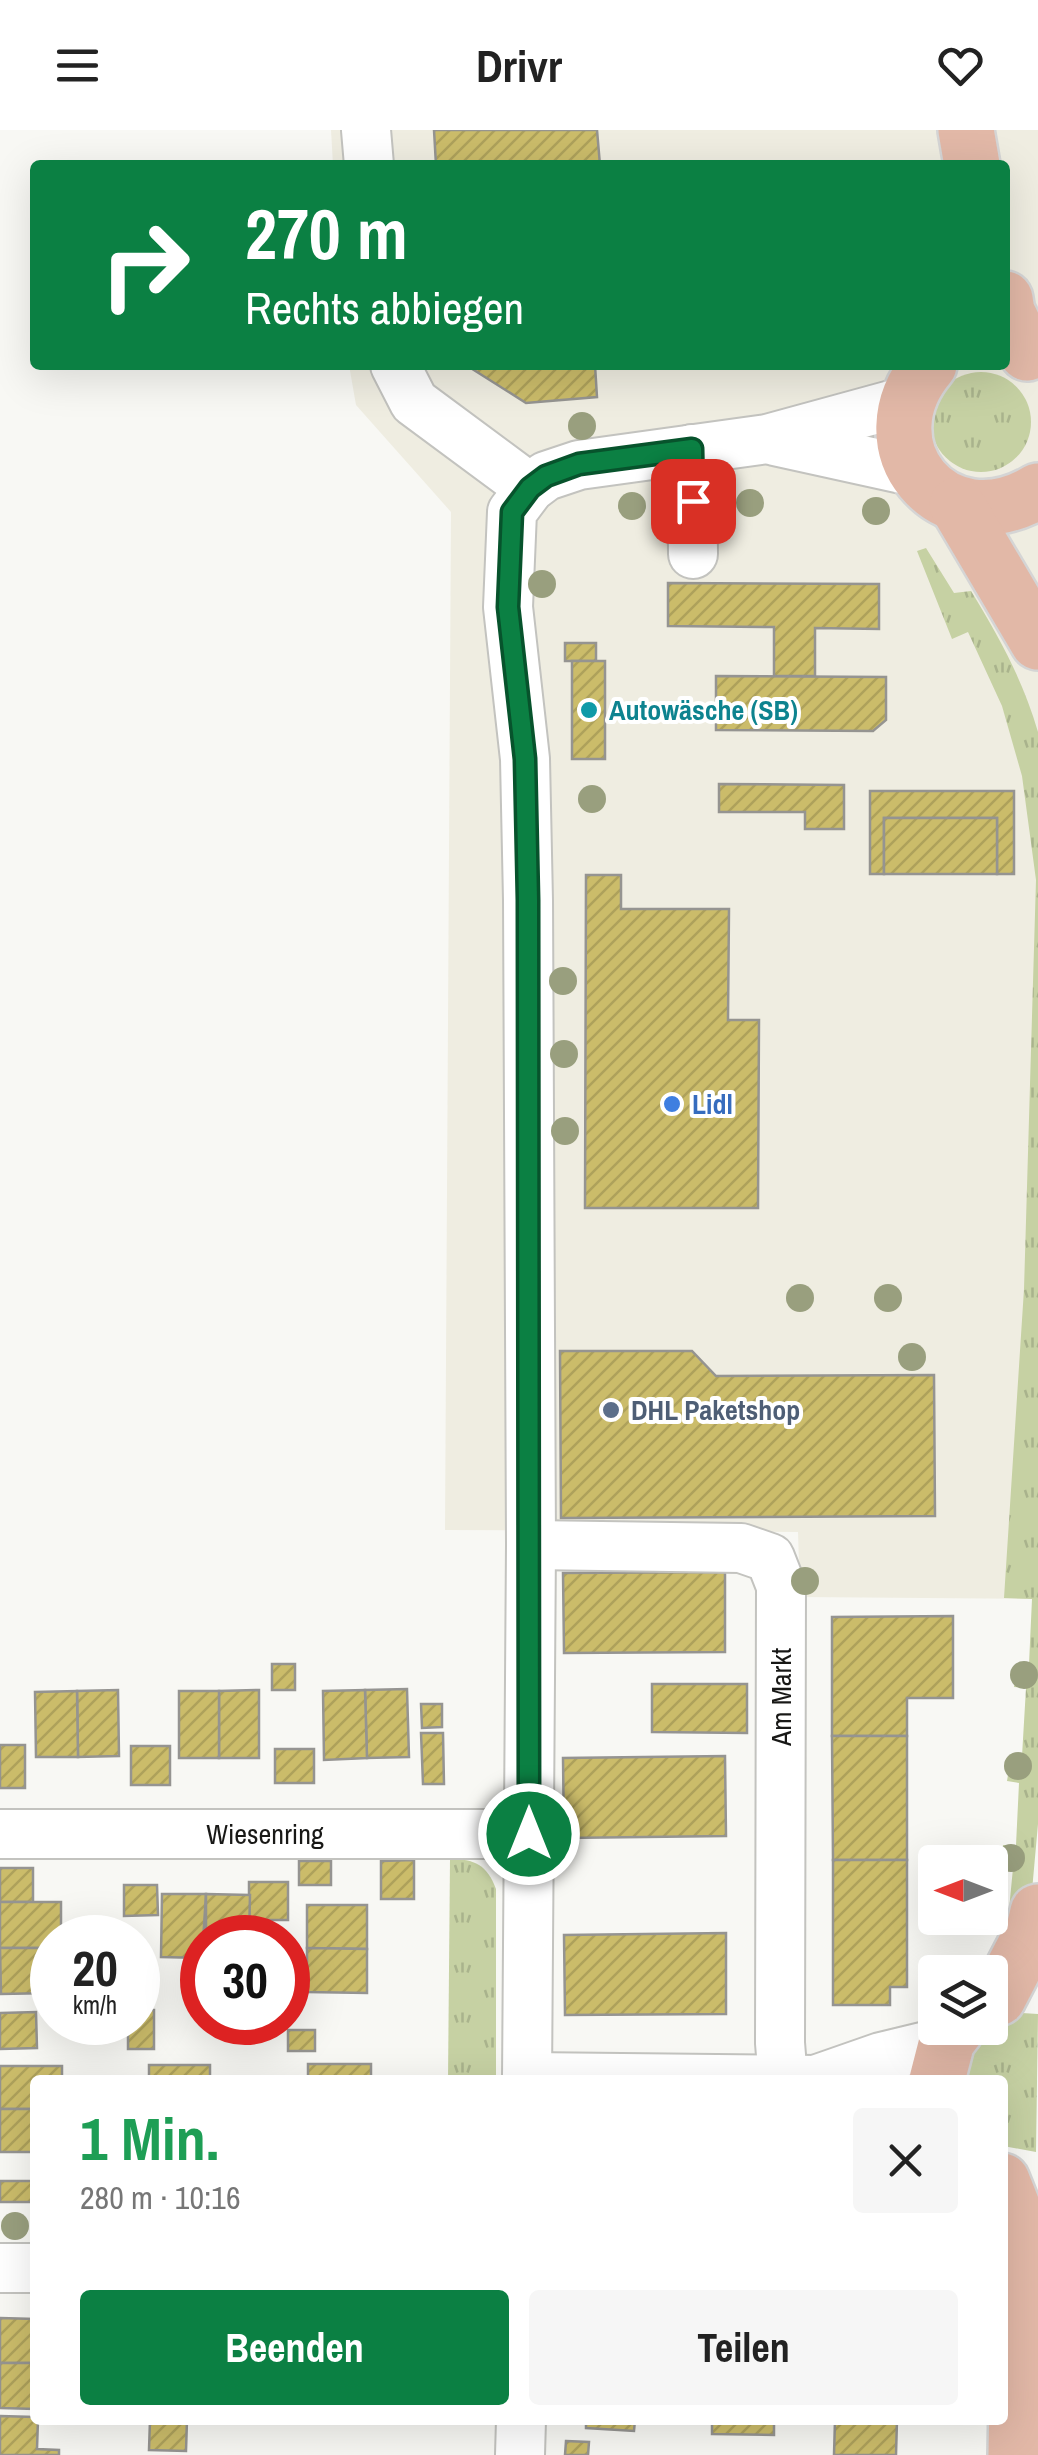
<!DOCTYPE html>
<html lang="de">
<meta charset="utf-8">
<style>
:root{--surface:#fff;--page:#f6f6f6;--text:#222;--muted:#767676;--accent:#0b8043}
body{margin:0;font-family:"Archivo Narrow",sans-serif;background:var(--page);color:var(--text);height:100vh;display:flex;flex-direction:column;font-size:38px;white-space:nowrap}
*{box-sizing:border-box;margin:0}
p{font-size:32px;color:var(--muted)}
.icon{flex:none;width:55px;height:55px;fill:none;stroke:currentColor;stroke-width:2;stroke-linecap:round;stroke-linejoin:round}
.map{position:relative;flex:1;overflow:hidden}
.details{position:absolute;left:30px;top:1945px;width:978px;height:350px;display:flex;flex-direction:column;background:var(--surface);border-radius:10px;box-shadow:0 10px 40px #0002}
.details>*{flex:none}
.guide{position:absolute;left:30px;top:30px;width:980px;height:210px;border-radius:10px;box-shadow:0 10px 40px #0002;background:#0b8043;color:#fff;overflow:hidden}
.needle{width:65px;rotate:270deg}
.fabs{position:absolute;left:918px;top:1715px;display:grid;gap:20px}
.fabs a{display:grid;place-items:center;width:90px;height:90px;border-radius:10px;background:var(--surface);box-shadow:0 10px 40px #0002;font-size:50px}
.speed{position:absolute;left:30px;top:1785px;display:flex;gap:20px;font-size:50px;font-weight:700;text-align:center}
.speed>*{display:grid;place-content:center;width:130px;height:130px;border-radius:50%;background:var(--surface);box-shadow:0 10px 40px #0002;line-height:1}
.speed small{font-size:25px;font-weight:400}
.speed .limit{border:15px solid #d22;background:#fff;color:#111}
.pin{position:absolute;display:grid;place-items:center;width:85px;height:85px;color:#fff;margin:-42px;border-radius:20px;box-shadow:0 5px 15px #0006}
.me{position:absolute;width:110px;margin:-55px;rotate:0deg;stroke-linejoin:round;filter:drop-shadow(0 0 8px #0008)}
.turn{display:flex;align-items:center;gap:35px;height:210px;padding:0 50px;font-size:45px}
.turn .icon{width:130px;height:130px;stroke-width:2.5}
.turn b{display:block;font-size:70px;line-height:85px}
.round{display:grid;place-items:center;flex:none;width:105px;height:105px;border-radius:10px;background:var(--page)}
.headline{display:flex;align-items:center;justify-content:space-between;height:170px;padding:0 50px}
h1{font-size:60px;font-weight:700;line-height:75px;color:#1e9e55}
.action{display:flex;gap:20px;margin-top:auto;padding:20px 50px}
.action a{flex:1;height:115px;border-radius:10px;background:var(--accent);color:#fff;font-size:40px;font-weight:700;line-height:115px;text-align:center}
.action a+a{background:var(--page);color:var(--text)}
header{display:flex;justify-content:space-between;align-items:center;height:130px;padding:0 50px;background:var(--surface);font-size:45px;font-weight:700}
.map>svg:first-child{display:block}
.built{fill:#efede1}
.grass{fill:url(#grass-tufts)}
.building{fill:url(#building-hatch);stroke:#959491;stroke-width:2.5}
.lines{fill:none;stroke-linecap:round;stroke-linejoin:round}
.minor-casing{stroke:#c3c3bf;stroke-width:52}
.major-casing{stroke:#d5d5d5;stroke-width:60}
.minor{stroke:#fff;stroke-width:48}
.major{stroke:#e2b8a7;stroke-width:55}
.tree{fill:#999f7e}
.route-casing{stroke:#07532c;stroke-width:25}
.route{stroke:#0b8043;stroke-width:18}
.culture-dot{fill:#0f9aa8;stroke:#fff;stroke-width:4}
.shop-dot{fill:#3f7fe0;stroke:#fff;stroke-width:4}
.service-dot{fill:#5c6f8a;stroke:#fff;stroke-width:4}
.labels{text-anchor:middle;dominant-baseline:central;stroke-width:8;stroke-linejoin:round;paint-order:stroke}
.culture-label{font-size:28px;font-weight:bold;fill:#0d838f;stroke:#fff;text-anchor:start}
.shop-label{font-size:28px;font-weight:bold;fill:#366cbe;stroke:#fff;text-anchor:start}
.service-label{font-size:28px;font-weight:bold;fill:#4e5e75;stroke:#fff;text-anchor:start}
.street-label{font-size:28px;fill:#181816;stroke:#fff}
</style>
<header><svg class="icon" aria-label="menu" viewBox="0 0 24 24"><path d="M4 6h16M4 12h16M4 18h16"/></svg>Drivr<svg class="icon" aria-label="heart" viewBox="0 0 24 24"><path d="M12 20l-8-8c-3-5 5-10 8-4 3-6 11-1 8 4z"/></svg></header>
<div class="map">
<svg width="1038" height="2325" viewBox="0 0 1038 2325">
<defs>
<pattern id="grass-tufts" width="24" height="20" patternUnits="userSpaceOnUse" patternTransform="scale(2.5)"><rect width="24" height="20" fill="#c6d1a3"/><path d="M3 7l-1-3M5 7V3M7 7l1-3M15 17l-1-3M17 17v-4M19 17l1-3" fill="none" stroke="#a9b38c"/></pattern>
<pattern id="building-hatch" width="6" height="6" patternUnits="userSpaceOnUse" patternTransform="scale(2.5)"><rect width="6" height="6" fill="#cbbc6a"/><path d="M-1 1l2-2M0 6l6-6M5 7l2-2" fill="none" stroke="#aea15b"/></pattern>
</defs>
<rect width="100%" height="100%" fill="#f8f8f4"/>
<path class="built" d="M331,0h707v1469l-238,-2 -2,-65 -353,-2 6,-1018 -95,-107 -7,-40h656v-200h-672z"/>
<g class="grass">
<circle cx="981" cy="292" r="50"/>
<path d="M926,418l28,45 17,-2c28,46 52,89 67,141v1092l-8,89 -22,7 5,-52 -11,-1 1,-22h13l3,-62 -12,-2 4,-25h11l4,-68 -12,-1 4,-23h11l3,-65 -28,-1 20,-309 12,-409 -14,-104 -20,-70 -34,-74 -16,7 -35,-88z"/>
<path d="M450,1729c25,0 37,6 46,30v191h-48z"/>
<path d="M1022,1883l16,1 -2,138 -33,-6 -1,-66h-41c14,-42 17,-54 61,-67z"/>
</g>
<g class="building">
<path d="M434,0h163l3,35h-164z"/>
<path d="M466,235h129l2,32 -71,6z"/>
<path d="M668,453l211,1v45l-64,-1v48h-41v-49l-106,-1z"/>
<rect x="565" y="513" width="31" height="18"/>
<rect x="572" y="531" width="33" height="98"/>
<path d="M716,546l170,1v43l-13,11 -157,-1z"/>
<path d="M719,654l125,1v44h-39v-17h-86z"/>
<path d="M870,661h144v83h-17v-56h-113v56h-14z"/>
<rect x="884" y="688" width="113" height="56"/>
<path d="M586,745h35v34h108l-1,111h31l-1,188h-173z"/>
<path d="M560,1221h132l24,25 218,-1 1,141 -374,2z"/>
<path d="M725,1442v80l-161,1 -1,-80z"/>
<path d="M953,1486v82h-46v38h-75v-119z"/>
<rect x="272" y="1534" width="23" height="26"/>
<path d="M652,1554h95v49l-95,-1z"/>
<path d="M407,1559l2,68 -42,1 -2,-68z"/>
<path d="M118,1560l1,66 -41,1 -1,-66z"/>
<path d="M259,1560v68h-40v-67z"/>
<path d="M365,1560l2,68 -43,2 -1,-69z"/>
<path d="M77,1561l1,66h-42l-1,-65z"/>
<rect x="179" y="1561" width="40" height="67"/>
<path d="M421,1574h21v23l-20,1z"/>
<path d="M421,1603h22l1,51h-21z"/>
<path d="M832,1606h75v124h-74z"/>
<rect x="0" y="1615" width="25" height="43"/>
<rect x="131" y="1616" width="39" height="39"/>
<rect x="275" y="1619" width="39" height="34"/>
<path d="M725,1626l1,80 -162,2 -1,-80z"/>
<path d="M414,1730v39h-33v-38z"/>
<path d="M833,1730h74v127h-17v18h-57z"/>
<rect x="299" y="1731" width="32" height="24"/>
<rect x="0" y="1738" width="33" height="34"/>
<rect x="249" y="1752" width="39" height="38"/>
<path d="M124,1755h33l1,30 -34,1z"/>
<path d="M162,1764h44l-4,64 -41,-1z"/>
<path d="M206,1764l44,1 -1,43h-43z"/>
<path d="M0,1772h61v36h-9v10h-52z"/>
<path d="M307,1775h60v44l-60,-1z"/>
<path d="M726,1803v81l-161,1 -1,-80z"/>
<path d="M0,1818h52v45l-51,1z"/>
<path d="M307,1818l60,1v44l-60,-1z"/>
<path d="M138,1880h16v39h-26v-27h10z"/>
<path d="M36,1882l1,36 -37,1v-36z"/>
<rect x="288" y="1900" width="27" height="21"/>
<rect x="308" y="1934" width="63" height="16"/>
<rect x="149" y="1935" width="61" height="15"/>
<path d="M0,1936h62v14h-27v29h-35z"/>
<rect x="0" y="1979" width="35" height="43"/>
<rect x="0" y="2051" width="35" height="21"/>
<path d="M0,2188l35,1v44h-35z"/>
<path d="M0,2233h35v46l-35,-1z"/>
<path d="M0,2286l35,1 3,3 -1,29 22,1v5h-59z"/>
<path d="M150,2290h37l-1,31 -37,-1z"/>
<path d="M586,2290h49l-1,11 -48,-3z"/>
<path d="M712,2290h62v15l-62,-1z"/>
<path d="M835,2290h62l-1,35h-62z"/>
<path d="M566,2311l23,1 -1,13h-23z"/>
</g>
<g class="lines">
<g class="minor-casing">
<g id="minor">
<path d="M366,0l3,35"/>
<path d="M395,235l19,37 116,86"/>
<path d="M775,311l141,31"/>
<path d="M692,319l1,105"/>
<path d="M531,1415l210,3 29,10 11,28 -1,457 3,37"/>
<path id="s1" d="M0,1704h529"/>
<path d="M527,1947l294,3"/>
<path d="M818,1949l63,-22 66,-16"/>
<path d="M527,1950l4,-535 -3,-645 -3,-141 -17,-152 4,-95 18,-24 16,-12 33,-11 188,-26 139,-38"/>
<path d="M0,2138h35"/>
<path d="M520,2325l1,-35"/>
</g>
</g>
<g class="major-casing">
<g id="major">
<path d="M966,0l6,35"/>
<path d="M1005,169l2,13 20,41"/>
<path d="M929,235c-68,80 13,183 109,126"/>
<path d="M957,375l81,137"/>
<path d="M998,1868l36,-69 4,-17"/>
<path d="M937,1950l10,-39 10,-13"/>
<path d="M1002,2051l12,30 6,35 -4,209"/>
</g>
</g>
<use href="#minor" class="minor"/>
<use href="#major" class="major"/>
</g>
<g class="tree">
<circle cx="582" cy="296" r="14"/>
<circle cx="750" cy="373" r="14"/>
<circle cx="632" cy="376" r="14"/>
<circle cx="876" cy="381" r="14"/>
<circle cx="542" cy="454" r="14"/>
<circle cx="592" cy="669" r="14"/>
<circle cx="563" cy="851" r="14"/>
<circle cx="564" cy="924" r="14"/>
<circle cx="565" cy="1001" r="14"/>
<circle cx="800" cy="1168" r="14"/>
<circle cx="888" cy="1168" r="14"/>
<circle cx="912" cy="1227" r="14"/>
<circle cx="805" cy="1451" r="14"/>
<circle cx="1024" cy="1545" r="14"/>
<circle cx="1018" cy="1636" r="14"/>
<circle cx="1011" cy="1728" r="14"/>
<circle cx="15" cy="2096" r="14"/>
</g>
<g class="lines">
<g class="route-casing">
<path id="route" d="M529,1704l-1,-934 -3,-141 -17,-152 4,-95 18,-24 16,-12 33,-12 113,-15 1,52"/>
</g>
<use href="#route" class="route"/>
</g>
<circle class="culture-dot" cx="589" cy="580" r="10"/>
<circle class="shop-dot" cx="672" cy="974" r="10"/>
<circle class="service-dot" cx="611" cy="1280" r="10"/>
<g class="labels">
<g class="culture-label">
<text x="609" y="580">Autowäsche (SB)</text>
</g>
<g class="shop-label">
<text x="692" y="974">Lidl</text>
</g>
<g class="service-label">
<text x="631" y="1280">DHL Paketshop</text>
</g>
<g class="street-label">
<text transform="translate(781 1567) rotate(-90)">Am Markt</text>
<text stroke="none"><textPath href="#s1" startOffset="265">Wiesenring</textPath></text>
</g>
</g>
</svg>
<div class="fabs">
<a><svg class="needle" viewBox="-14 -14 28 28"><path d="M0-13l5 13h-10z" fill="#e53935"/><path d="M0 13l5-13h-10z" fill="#767676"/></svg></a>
<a><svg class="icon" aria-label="layers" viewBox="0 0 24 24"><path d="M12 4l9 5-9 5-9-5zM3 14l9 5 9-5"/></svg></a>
</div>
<div class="speed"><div>20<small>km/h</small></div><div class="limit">30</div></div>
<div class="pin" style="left:693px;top:371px;background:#d93025"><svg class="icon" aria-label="arrive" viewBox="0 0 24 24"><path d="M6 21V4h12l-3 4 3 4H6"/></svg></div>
<svg class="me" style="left:529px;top:1704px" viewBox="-20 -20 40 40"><circle r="17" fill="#0b8043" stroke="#fff" stroke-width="3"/><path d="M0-11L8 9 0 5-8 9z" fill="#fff"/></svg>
<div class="guide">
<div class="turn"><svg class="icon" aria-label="right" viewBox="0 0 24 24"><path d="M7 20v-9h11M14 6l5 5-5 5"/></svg><div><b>270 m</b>Rechts abbiegen</div></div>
</div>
<section class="details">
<div class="headline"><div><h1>1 Min.</h1><p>280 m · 10:16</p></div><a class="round"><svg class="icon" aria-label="close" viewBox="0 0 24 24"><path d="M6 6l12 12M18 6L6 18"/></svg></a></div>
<div class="action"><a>Beenden</a><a>Teilen</a></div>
</section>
</div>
